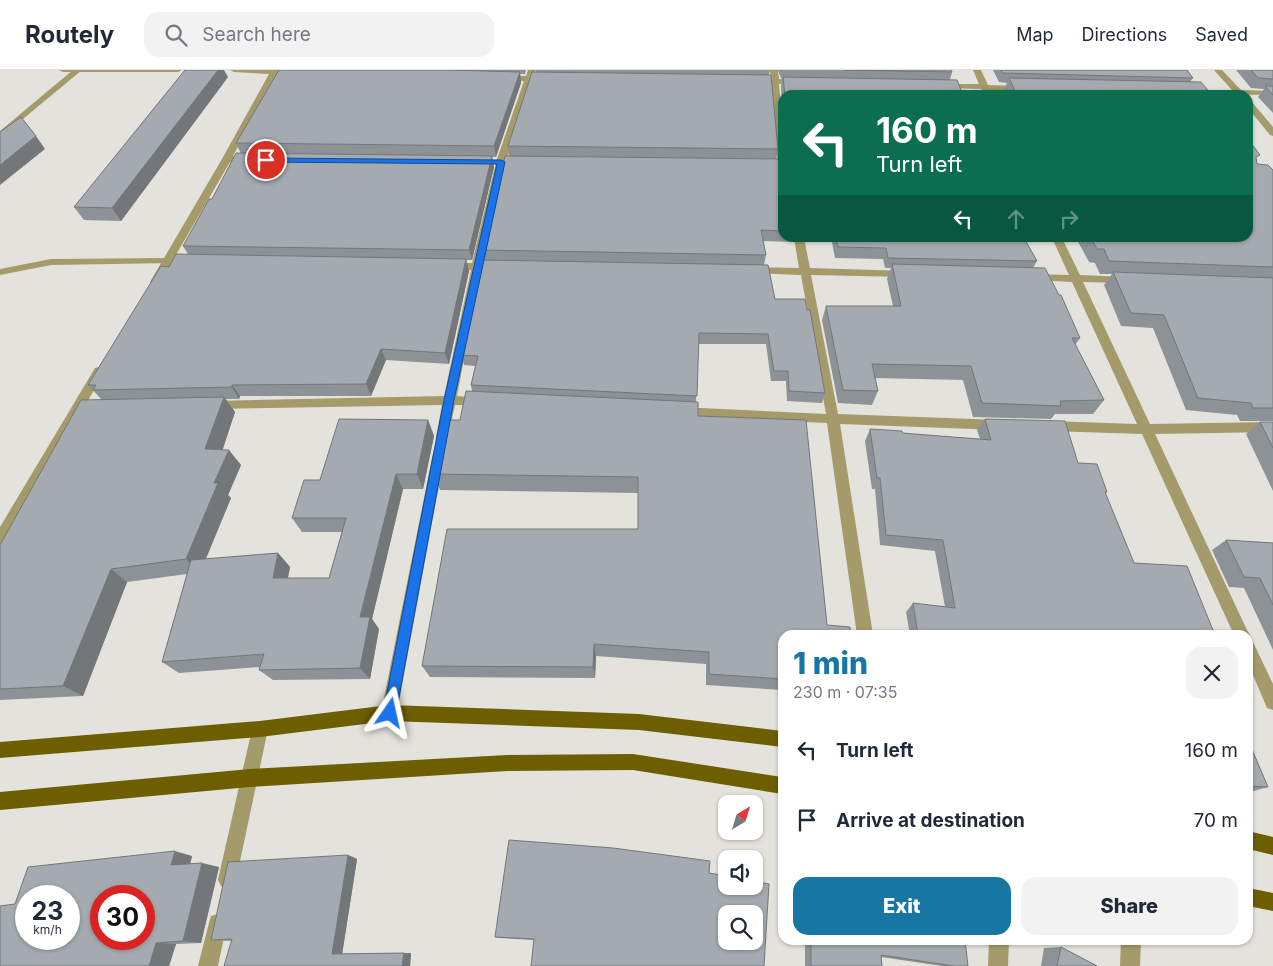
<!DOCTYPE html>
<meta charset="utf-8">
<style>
:root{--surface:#fff;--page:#f2f2f3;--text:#1f2937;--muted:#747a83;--line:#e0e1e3;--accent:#1876a4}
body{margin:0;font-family:Inter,sans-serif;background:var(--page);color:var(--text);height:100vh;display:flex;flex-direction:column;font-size:19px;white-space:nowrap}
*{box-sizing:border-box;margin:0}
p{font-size:16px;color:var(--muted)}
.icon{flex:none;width:28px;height:28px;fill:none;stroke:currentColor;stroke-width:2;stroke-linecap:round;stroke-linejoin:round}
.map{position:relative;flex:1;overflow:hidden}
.side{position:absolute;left:778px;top:560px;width:475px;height:315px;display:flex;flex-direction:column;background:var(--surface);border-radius:15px;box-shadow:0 1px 4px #0004}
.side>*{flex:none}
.banner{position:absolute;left:778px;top:20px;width:475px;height:152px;border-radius:15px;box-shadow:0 1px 4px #0004;background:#0b6e4f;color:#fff;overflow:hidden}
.needle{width:32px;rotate:38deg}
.fabs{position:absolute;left:718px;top:725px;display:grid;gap:10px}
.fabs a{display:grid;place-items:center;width:45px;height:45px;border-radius:10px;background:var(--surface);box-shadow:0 1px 4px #0004;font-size:25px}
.speed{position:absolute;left:15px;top:815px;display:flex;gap:10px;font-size:25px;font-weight:700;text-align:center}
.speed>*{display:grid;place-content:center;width:65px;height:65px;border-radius:50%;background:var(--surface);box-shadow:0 1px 4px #0004;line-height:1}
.speed small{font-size:12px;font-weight:400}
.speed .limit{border:8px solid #d22;background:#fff;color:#111}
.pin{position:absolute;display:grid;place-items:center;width:42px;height:42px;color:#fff;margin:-21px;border:2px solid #fff;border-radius:50%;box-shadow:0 1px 5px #0007}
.me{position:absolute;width:55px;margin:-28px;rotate:11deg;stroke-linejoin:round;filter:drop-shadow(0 0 4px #0008)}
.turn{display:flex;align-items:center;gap:18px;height:105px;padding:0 15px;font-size:22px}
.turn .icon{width:65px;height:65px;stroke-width:2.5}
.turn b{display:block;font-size:35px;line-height:42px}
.lanes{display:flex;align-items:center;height:48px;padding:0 15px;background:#0003;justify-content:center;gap:25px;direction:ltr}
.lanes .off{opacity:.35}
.round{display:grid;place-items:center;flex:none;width:52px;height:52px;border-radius:15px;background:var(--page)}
.summary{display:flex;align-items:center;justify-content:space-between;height:85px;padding:0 15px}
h1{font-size:30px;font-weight:800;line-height:38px;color:var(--accent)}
.action{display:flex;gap:10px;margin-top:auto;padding:10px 15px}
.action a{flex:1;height:58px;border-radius:15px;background:var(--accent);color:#fff;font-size:20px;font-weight:800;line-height:58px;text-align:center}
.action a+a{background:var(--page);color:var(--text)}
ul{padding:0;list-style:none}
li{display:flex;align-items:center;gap:15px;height:70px;padding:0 15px}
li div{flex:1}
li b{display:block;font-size:19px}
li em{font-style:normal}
header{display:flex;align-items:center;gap:30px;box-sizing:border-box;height:70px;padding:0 25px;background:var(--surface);border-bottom:1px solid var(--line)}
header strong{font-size:24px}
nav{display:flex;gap:28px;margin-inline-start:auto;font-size:18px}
.search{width:350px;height:45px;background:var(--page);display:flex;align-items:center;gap:12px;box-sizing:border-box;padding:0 18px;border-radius:15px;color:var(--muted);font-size:19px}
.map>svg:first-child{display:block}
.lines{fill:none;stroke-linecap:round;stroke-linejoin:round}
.service{fill:#a49a6a;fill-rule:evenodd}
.minor{fill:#a49a6a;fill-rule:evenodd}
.primary{fill:#6d5e00;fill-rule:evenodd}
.wall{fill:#8d9296}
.shaded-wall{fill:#73777a}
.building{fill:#a4aaaf;stroke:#73777a;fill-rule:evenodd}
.route{fill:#1a73e8;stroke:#114b97}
</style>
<header>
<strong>Routely</strong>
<div class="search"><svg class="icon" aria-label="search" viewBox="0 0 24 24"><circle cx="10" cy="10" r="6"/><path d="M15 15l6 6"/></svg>Search here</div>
<nav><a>Map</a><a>Directions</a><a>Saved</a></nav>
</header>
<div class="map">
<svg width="1273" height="896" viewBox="0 0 1273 896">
<rect width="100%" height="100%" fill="#e3e2dc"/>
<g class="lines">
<g class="service">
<path d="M73,0h9l-82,68v-7z"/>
<path d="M168,188l5,3 -1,2 -121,2 -51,10v-6l51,-10z"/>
<path d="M1121,870h20l-1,26h-20z"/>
</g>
<g class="minor">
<path d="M59,0h123l-4,2h-115z"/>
<path d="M230,0h70l2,2 -4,2h-21l-44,82 19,1 5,3 -5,3 -22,-1 -71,122h-8l-1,-2 72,-123 47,-85 -35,-2z"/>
<path d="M528,0h8l-2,6 13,1 4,2 -4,2h-15l-26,81 -23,101 14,1 5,3 -5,3h-16l-24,126 30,3 2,3 -2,3h-32l-7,32 -2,3h-8l-2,-3 6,-32 -234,4 -2,-3 2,-3 4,-2 232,-5 27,-126 -20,-1 -5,-3 5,-3h21l24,-101 28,-81 -20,-1 -4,-2 4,-2h22z"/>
<path d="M770,0h8l1,9 21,1 4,2 -4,2h-21l3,34v46l-5,-3 -6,-77 -17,-1 -4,-2 4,-2h17z"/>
<path d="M973,0h8l7,15 34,1 4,2 -4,2h-32l2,5h-8l-3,-6 -40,-1 -4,-2 4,-2h38z"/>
<path d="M1214,0h8l19,20 32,1v4l-85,-1 -1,-2 4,-2h41z"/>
<path d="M1248,30l3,1 22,26v9l-3,-1 -22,-27z"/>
<path d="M794,168h10l6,30 97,3 5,3 -5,3 -96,-2 27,139 162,6 4,2 2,3 -2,3 -4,2 -160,-6 33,211h-16l-30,-212 -148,-6 -4,-2 -2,-3 2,-3 4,-2 147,7 -25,-139 -50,-2 -5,-3 5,-3 48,1z"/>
<path d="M1052,168h10l18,37 47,2 5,3 -5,3 -44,-1 67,142 123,-2v10l-118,2 92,196 3,5 -2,5v-5h-14l-92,-201 -93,-3 -4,-2 -2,-3 2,-3 4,-2 88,3 -65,-142 -41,-2 -5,-3 5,-3 38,1z"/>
<path d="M99,297l6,4 -100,173 -5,2v-19l95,-159z"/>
<path d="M438,383l5,1 1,4 -47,255 -2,6 -6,2 -6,-2 -2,-6 51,-255 1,-4z"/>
<path d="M1248,570l5,2 20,42v26l-6,-2 -19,-45z"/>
<path d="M260,651l6,2 2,6 -32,151 -3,6 -6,3 -6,-3 -3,-6 34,-151 2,-6z"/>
<path d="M218,844l7,2 2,7 -9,43h-20l11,-43 2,-7z"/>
<path d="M989,870h20l-1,26h-20z"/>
</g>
<g class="primary">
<path d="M389,635l250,9 143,17v16l-143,-17 -250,-9 -129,16 -260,21v-16l260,-21z"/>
<path d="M633,684l149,23v17l-149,-24 -126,1 -257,16 -250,23v-18l250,-23 257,-14z"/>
<path d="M1248,761l25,6v18l-25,-6z"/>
<path d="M1248,818l25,5v18l-25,-5z"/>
</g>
</g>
<g class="wall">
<path d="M279,0h247l-1,4h-5l1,9 -25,74h-4l2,10 -22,93h-6l3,11 -20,93 -63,-4 -15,36h-131l-1,3h-13l9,13 -13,38 19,15 -13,30 3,3 -25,61 72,-6 12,14 -2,11h41l13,-46h-40l-10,-14 28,-38 108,-60 6,16 -11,53h-20l-31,130 7,10 -9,50 -97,1 -14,-10 1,-3 -81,6 -17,-11 25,-88 -60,8 -44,114 -83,4v-155l102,-145 -14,-15 81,-118 19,-13 -5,-8 58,-92 -5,-11z"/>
<path d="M536,0h234l-1,5 9,74 -2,10h6v79h12l-1,4 -30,-1 3,14 -2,10 11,34 32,11 18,83 -3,10 -35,-2 -1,-20h-15l-5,-37h-68l-2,58 2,14 84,219v55l-76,-5v-21l-110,-8 -1,22 -165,-1 -8,-11 216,-137v-36l-198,-3 -6,-16 26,-54 12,-29 -1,-6 4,-19 -11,-1 -3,-10 24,-95 -2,-10 26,-94 -1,-10 28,-74z"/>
<path d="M778,0h173l1,2 -2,8 13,15h-181v8l-1,-16 1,-9h-1z"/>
<path d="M993,0h194l6,8 -3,4 22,13h-207l-2,-4 4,-8 -8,-1z"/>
<path d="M1236,0h37v43l-15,-16 6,-8 -13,-1z"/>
<path d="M228,7l-107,144 -37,-1 -10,-13z"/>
<path d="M1256,90l1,4 16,6v251h-33l-3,-6 -51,-5 -33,-82 -32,-2 -17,-41 8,-11h-12l-5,-11 -6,-1 -13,-24h172z"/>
<path d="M805,168h219l13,23 -4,7 47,70 -5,7 29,55 -11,14h-38l-4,5 -78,-2 -10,-37 -88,-2 3,13 -6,14 -34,-2 -16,-83 4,-14h67l-6,-27 4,-11h-6l-2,-9 -48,-1 -3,-16h-25z"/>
<path d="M985,349l93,44 29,29 -2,2 29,69 81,72h-305l-4,-23 7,-9 32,4 -10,-56 -55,-6 -5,-56h-3l-7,-48 5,-12 32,4 78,6 -3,-9z"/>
<path d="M1260,352h13v69l-27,-57z"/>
<path d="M1226,470l47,3v107l-29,-62 -15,-1 -17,-37z"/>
<path d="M1248,670l20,47 -18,5h-2z"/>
<path d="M348,785l9,4 -15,95 62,-1h7l-1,13 -179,-25 -20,-1z"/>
<path d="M192,786l-2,7 29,4 -18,76 -25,1 -7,22 -154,-62z"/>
<path d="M709,803l-175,67 -34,-2 -5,-1z"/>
<path d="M805,870h160l3,26h-26l-61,-9 1,9h-77z"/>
<path d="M1061,877l36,19h-56l3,-18z"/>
</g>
<g class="shaded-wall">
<path d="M218,0h6l4,7 -107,144 -9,-13z"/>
<path d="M520,2l1,11 -25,74 -2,-11z"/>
<path d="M36,66l9,13 -45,36v-20z"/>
<path d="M492,86l2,11 -22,93 -3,-10z"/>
<path d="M466,189l3,12 -20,93 -4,-11z"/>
<path d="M381,279l5,11 -15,36 -5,-12z"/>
<path d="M232,315l8,11 -1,3 -7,-12z"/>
<path d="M224,327l11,15 -17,52 -13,-15z"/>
<path d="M428,350l6,16 -11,53 -6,-15z"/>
<path d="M229,380l12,15 -13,30 3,3 -31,74 -14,-13 28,-76z"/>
<path d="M396,404l7,15 -31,130 7,10 -9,50 -10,-11v-51z"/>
<path d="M278,483l12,14 -5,24 -12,-13z"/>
<path d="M111,499l16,13 -44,114 -20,-10z"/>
<path d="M594,574l2,12 -1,22 -2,-11z"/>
<path d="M175,781l17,5 -3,13 -18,-4z"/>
<path d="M348,785l9,4 -15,96 -10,-1z"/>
<path d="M202,793l17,4 -18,76 -18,-2z"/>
<path d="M156,873l20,1 -7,22h-20z"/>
<path d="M404,883h7l-1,13h-8z"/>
</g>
<g class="building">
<path d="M185,0h33l-106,138 -38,-1z"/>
<path d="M279,0h167l74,2 -26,74 -258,-3z"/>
<path d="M844,0h107l1,2z"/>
<path d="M1001,0h186l6,8 -190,-5z"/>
<path d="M1251,0h22v9l-15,-1z"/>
<path d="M532,2l239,3 7,74 -270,-3z"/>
<path d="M783,7l174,3 6,15h-178z"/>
<path d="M1009,8l192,4 11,13h-195z"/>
<path d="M1265,16h8v9z"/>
<path d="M21,47l15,19 -36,29v-33z"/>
<path d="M1248,69l12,16 -4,2 1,7 11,1 5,5v97l-164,-6 -5,-12h-7l-6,-11h157z"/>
<path d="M236,83l256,3 -23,94 -286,-4 26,-47h3z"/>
<path d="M505,86l277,3v72l-21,-1 5,25 -283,-5z"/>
<path d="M836,168h188l13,23 -149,-3 -2,-10 -48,-1z"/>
<path d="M176,184l290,5 -21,94 -64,-4 -15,35 -134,1v2l-139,3 3,-5h-8l73,-119 8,1z"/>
<path d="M481,190l287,5 7,34h30l2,11h3l15,83 -36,-2 -1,-20h-14l-6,-37 -69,-1 -2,63 -226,-11 7,-29 -17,-1z"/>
<path d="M892,194l153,4 14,27h2l19,43h-8l32,62 -44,1 1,5 -79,-3 -11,-37 -99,-2 6,27 -35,-1 -17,-84h75z"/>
<path d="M1113,202l160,6v130h-20l-2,-5 -53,-5 -34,-83 -33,-2z"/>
<path d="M466,321l232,11v14l108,4 21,205 23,2 1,8h-69v44l-73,-5v-22l-115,-8 -1,23 -171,-1 25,-137h191v-52l-204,-3 10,-54h16z"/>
<path d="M224,327l-19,52 24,1 -15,33h4l-32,76 -75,10 -48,117 -63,3v-144l81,-145z"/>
<path d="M339,349l89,1 -11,54h-21l-36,143h10l-10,51 -101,2 5,-16 -102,8 29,-102 87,-7 -5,25h56l17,-60h-54l12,-38h16z"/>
<path d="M985,349l80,2 13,42 19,1 10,28h-2l29,71 53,3 28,69h-297l-5,-32 42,5 -12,-68 -57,-5 -6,-57h-3l-7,-49 32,2v2l89,7z"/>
<path d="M1260,352h13v26z"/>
<path d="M1226,470l47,3v62l-13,-27 -16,-1z"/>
<path d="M1248,670l20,47 -20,-1z"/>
<path d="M509,770l104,8 97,13 -1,12 17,3v10h28v-5l15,3 -5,82h-233l3,-27 -39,-2zM726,844h28v27h-28z"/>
<path d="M175,781l-4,14 31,-2 -19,78 -27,2 -7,23h-149v-60l15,-2 13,-37zM26,826h43v43h-43zM101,826h43v43h-43z"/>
<path d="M348,785l-16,99 72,-1 -2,13h-178l8,-27 -21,1 17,-78z"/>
<path d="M811,870h154l3,26h-14l-73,-11 1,11h-71z"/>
<path d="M1061,877l36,19h-40z"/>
</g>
<path class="route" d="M263,88l238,2 4,2 -51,238 -58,313 -2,4 -4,2 -5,-2 -2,-4 61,-313 53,-236 -231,-2 -3,-1z"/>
</svg>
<div class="fabs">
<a><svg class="needle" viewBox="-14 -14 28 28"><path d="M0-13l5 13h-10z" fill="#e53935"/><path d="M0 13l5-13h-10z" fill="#747a83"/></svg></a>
<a><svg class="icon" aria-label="sound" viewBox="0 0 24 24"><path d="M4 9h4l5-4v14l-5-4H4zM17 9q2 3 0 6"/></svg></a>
<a><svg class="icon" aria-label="search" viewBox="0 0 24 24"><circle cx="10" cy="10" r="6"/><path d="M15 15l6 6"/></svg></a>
</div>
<div class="speed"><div>23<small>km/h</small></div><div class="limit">30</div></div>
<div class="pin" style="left:266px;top:90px;background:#d93025"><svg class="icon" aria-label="arrive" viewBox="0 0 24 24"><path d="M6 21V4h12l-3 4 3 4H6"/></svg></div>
<svg class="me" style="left:390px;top:643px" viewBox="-20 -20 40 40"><path d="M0-17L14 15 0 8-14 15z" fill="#1a73e8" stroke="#fff" stroke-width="4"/></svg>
<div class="banner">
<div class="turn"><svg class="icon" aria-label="left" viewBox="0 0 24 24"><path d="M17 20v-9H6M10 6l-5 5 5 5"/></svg><div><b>160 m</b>Turn left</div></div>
<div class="lanes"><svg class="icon" aria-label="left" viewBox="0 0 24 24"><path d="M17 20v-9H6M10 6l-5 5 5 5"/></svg><svg class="icon off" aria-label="ahead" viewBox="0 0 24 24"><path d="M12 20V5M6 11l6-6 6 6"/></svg><svg class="icon off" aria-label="right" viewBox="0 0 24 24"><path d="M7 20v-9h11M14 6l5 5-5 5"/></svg></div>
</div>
<section class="side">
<div class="summary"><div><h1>1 min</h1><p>230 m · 07:35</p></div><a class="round"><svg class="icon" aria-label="close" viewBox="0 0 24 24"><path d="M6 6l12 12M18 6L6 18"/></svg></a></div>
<ul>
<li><svg class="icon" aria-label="left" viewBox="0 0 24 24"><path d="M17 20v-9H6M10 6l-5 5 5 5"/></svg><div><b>Turn left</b></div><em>160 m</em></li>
<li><svg class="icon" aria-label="arrive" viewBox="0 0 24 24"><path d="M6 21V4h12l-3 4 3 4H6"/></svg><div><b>Arrive at destination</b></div><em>70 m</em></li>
</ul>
<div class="action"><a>Exit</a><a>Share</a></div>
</section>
</div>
